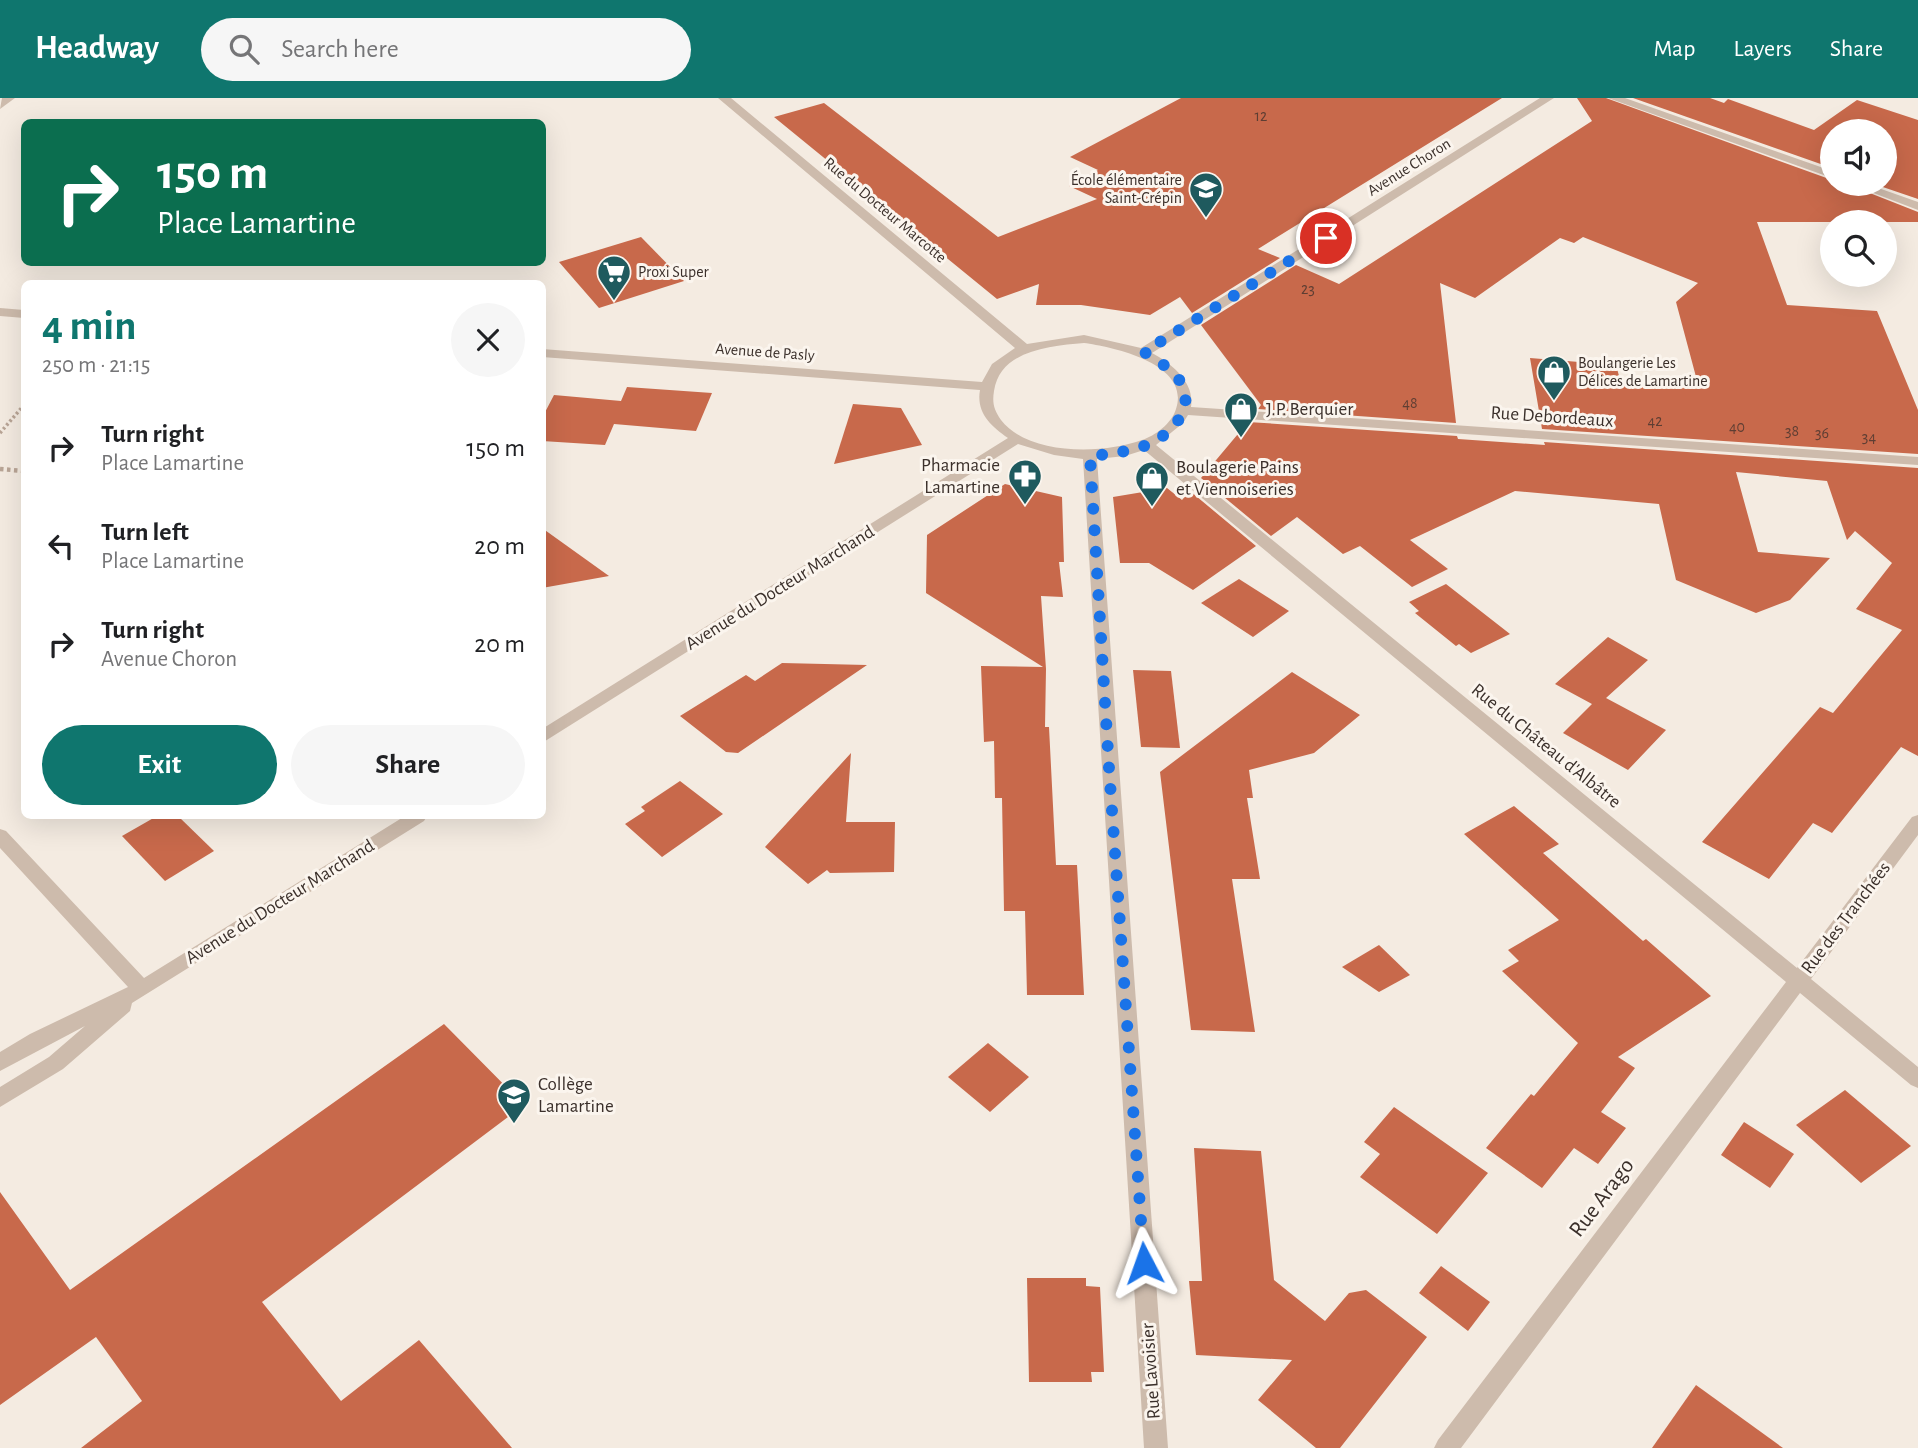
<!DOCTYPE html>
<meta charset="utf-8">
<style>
:root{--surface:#fff;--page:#f6f6f6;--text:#202124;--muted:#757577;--accent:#0f766e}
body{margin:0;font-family:"Alegreya Sans",sans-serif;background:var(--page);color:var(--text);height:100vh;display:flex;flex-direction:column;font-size:26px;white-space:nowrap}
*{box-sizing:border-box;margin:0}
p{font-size:23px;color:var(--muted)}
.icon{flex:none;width:38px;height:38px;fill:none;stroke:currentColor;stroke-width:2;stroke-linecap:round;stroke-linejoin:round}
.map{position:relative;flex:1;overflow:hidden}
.side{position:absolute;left:21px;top:182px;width:525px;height:539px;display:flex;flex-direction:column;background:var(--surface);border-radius:10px;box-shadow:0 7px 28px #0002}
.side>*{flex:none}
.guide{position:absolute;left:21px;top:21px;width:525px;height:147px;border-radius:10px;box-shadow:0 7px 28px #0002;background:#0b6e4f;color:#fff;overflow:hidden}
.fabs{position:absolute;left:1820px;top:21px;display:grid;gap:14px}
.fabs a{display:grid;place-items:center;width:77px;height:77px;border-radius:50%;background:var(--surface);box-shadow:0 7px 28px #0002;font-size:35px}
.pin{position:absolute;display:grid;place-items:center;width:60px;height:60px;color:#fff;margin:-30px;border:4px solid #fff;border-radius:50%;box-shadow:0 2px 7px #0007}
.me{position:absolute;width:77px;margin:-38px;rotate:356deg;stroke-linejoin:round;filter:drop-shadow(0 0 5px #0008)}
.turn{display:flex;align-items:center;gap:24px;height:147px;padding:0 21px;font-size:32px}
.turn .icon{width:91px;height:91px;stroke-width:2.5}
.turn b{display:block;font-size:49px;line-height:60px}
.round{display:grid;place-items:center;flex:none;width:74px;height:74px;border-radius:37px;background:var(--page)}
.head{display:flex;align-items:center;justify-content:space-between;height:119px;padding:0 21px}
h1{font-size:42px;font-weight:600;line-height:52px;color:var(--accent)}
.cta{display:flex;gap:14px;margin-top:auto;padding:14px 21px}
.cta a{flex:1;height:80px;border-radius:42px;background:var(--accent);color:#fff;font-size:28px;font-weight:600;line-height:80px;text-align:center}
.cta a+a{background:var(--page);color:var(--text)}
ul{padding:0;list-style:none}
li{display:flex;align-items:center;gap:21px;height:98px;padding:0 21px}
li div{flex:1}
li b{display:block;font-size:26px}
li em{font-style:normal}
header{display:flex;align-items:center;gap:42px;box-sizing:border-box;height:98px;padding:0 35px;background:var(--accent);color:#fff}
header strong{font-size:33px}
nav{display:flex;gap:38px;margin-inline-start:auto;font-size:24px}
.search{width:490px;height:63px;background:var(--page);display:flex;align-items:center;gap:18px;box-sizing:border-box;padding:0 24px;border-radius:38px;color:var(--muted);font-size:26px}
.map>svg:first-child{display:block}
.building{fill:#c8694b}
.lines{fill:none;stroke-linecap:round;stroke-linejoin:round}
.path-far1{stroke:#b9a596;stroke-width:3.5;stroke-dasharray:2.5 2.5;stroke-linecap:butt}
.path{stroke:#b9a596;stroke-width:4.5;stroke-dasharray:3.5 3.5;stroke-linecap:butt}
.minor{fill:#cdbbac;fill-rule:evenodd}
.route{stroke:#1a73e8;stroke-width:12;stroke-dasharray:0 21.6}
.labels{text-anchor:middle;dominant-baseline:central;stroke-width:6;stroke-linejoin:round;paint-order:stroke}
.number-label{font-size:16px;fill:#5e3e33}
.far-street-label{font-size:16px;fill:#3b302b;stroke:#fbf5ee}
.far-poi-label{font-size:16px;fill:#3b302b;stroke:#fbf5ee;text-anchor:start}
.poi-label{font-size:19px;fill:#3b302b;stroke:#fbf5ee;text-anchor:start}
.street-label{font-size:19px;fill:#3b302b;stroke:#fbf5ee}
.near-street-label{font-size:23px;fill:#3b302b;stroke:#fbf5ee}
</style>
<header>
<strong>Headway</strong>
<div class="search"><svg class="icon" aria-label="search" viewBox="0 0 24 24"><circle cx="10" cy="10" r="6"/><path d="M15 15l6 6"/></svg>Search here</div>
<nav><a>Map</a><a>Layers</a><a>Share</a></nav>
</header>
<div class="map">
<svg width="1918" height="1350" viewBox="0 0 1918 1350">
<rect width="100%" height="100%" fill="#f4ebe1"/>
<g class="building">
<path d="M1181,0h321l-244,151 22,9 -88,55 -12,-16 -30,18 -69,-10h-45l3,-21 -42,15 -223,-182 50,-14 174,134 99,-38 -28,-13 29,-16 -28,-13z"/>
<path d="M1577,0h29l226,82v4h15l71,28v10h-161l30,83 90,6 41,99v44l-376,-25 -12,-71 86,7 5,18 78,5 -23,-86 22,-19 -115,-46 -9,6 -14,-5 -85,60 -35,-15 16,140 -198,-14 3,-4 -60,-80 95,-60 43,19 253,-163z"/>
<path d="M1633,0h77l14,5 4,-4 86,31 43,-30 61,20v79l-44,-15h11v-53h-53v37z"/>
<path d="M641,139l43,44 -85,27 -40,-46z"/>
<path d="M627,289l85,6 -16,38 -82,-7 -9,21 -63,-4v-23l12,-23 67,6z"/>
<path d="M853,306l48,4 21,37 -88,19z"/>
<path d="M1248,324l209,14 1,3 87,6 -1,-3 374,26v288l-17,-9 -69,86 -19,-10 -44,56 -67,-37 118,-135 13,6 69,-83 -46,-21 36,-46 -37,-32 -8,9 -20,-59 -91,-9 22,80 72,6 -40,42 -34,13 -80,-33 -17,-76 -144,-13 -105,49 38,29 -36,18 -52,-41 -17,8 -46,-37 -26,19 -70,-58z"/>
<path d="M1005,386l57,13 2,65h-5l4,35 -22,-1 5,73 -1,58h4l7,138h21l7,130h-57l-2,-84h-21l-2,-113h-7l-1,-57 -10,1 -3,-76 62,1 -117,-74 1,-58z"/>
<path d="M1167,390l15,12 8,-9 66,55 -63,44 -44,-27h-29l-7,-66z"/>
<path d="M542,430l67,48 -67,12z"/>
<path d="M1239,481l50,32 -36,26 -52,-34z"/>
<path d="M1446,486l64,50 -39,19 -12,-9 -3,2 -41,-33 4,-2 -10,-9z"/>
<path d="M1608,539l40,23 -42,38 60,32 -38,40 -65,-37 29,-29 -37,-20z"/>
<path d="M782,565l85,2 -129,88 -12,-1 -46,-36 66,-41 9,6z"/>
<path d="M1133,572l38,1 9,77 -39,-1z"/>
<path d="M1292,574l68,43 -46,38 -65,17 4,28h-6l13,81h-28l23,153 -64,-2 -31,-258z"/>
<path d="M851,655l-5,69h49l-1,50 -64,1 -3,-3 -19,14 -43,-37z"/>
<path d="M680,683l43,33 -61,43 -37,-33 20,-13 -4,-4z"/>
<path d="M1514,708l45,38 -16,9 100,88 3,-2 65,57 -93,61 17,11 -34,44 25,16 -28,36 -24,-16 -32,40 -56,-40 45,-54 3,2 44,-53 -76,-72 17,-10 -11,-11 51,-30 -95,-86z"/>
<path d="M157,718h21l36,35 -49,30 -43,-45z"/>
<path d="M1379,847l31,30 -31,17 -37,-25z"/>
<path d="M444,926l80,81 -262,197 79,99 78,-61 93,108h-431l61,-47 -46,-64 -96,68v-213l70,98z"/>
<path d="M988,945l41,34 -39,35 -42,-35z"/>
<path d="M1845,992l66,56 -50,37 -65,-58z"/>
<path d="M1394,1009l94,66 -51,61 -77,-57 20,-23 -16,-12z"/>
<path d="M1744,1024l50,32 -24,34 -49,-33z"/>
<path d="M1194,1050l67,3 13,129 51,41 24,-28 17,-3 61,47 -87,111h-24l-58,-48 34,-40 -96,-5 -7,-74h13z"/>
<path d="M1441,1168l49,36 -22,29 -49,-38z"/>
<path d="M1027,1180h59v8l14,1 4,85h-13l1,10h-63z"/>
<path d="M1696,1287l87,63h-131z"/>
</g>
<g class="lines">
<path class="path-far1" d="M0,335l24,-28"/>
<path class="path" d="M0,371l24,2"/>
<g class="minor">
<path d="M2,0h13l-15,11z"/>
<path d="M718,0h13l296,246 57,-9 57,13 399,-250h14l-402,255c20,11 43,29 39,54l727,50v8l-730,-50 -5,8 -27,22 641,523 115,-151 6,-2v20l-107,144 107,88v21l-7,-3 -111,-92 -339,455h-27l4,-8 348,-458 -642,-532 -19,6 -28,3 71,989h-24l-61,-989 -29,-4 -36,-11 -476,299v-14l466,-291c-18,-12 -32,-26 -28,-48l-438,-33v-8l440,33 10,-18 23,-16zM1084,245c30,4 107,21 92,66 -4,14 -21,27 -34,31 -38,14 -113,16 -141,-20 -7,-10 -9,-17 -7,-29 6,-41 56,-45 90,-48z"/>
<path d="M1608,0h17l207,73v7z"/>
<path d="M1850,86h17l51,18v8z"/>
<path d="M0,210l24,2v8l-24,-2z"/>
<path d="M405,718h22l-3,5 -292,182 -2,8 -67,58 -63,38v-20l49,-30 36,-31 -85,45v-19l30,-18 98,-47 -128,-139v-19l6,2 138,147z"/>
</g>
</g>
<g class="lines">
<path class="route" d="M1144,1165l-35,-495 -19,-312c19,-2 36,-4 54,-10 22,-8 48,-31 40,-57 -6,-17 -26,-28 -40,-37l182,-114"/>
</g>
<defs>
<g id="school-pin" transform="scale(1.75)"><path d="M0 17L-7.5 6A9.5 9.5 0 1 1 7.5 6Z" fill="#1f5a5e" stroke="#fbf5ee"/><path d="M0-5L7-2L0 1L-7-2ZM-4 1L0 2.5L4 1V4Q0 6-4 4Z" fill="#fff"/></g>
<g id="supermarket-pin" transform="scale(1.75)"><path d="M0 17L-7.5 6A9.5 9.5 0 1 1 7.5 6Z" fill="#1f5a5e" stroke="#fbf5ee"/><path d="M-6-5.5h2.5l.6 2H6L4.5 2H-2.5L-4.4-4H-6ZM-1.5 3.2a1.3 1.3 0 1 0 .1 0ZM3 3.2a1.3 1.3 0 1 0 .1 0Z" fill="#fff"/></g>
<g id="shop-pin" transform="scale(1.75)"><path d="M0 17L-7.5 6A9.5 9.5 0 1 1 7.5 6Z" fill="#1f5a5e" stroke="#fbf5ee"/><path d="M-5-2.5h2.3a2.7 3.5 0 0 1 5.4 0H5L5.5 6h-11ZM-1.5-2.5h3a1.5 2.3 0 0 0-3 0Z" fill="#fff"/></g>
<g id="pharmacy-pin" transform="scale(1.75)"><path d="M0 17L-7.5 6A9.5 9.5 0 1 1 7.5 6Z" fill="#1f5a5e" stroke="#fbf5ee"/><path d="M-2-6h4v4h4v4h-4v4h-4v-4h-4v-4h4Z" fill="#fff"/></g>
</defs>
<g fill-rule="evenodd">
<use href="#school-pin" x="1206" y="91"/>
<use href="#supermarket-pin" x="614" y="174"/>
<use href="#shop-pin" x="1554" y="274"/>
<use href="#shop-pin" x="1241" y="311"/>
<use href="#pharmacy-pin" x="1025" y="378"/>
<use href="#shop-pin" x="1152" y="380"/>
<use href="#school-pin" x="514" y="997"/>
</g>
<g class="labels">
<g class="number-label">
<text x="1261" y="18">12</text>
<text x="1308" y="191">23</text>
<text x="1410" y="305">48</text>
<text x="1655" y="323">42</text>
<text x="1737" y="329">40</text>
<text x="1792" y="333">38</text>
<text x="1822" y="335">36</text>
<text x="1869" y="339">34</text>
</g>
<g class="far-street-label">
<text transform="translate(1409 69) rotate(-32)">Avenue Choron</text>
<text transform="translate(885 112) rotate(40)">Rue du Docteur Marcotte</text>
<text transform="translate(765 254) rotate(4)">Avenue de Pasly</text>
</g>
<g class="far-poi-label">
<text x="1182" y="82" text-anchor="end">École élémentaire<tspan x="1182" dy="18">Saint-Crépin</tspan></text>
<text x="638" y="174">Proxi Super</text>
<text x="1578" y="265">Boulangerie Les<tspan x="1578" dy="18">Délices de Lamartine</tspan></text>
</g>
<g class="poi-label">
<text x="1266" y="311">J.P. Berquier</text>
<text x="1000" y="367" text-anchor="end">Pharmacie<tspan x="1000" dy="22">Lamartine</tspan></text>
<text x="1176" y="369">Boulagerie Pains<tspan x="1176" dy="22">et Viennoiseries</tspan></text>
<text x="538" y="986">Collège<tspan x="538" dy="22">Lamartine</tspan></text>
</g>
<g class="street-label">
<text transform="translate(1552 319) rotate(4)">Rue Debordeaux</text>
<text transform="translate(780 490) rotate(-32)">Avenue du Docteur Marchand</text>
<text transform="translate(1546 648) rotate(39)">Rue du Château d'Albâtre</text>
<text transform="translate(280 804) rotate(-32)">Avenue du Docteur Marchand</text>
<text transform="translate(1846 820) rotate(-53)">Rue des Tranchées</text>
<text transform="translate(1151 1273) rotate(-94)">Rue Lavoisier</text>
</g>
<g class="near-street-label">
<text transform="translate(1602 1100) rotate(-53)">Rue Arago</text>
</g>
</g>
</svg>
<div class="fabs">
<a><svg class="icon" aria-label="sound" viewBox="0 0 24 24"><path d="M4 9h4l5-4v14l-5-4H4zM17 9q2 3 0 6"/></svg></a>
<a><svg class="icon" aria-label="search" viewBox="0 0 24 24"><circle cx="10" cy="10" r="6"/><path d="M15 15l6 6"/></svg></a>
</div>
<div class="pin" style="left:1326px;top:140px;background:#d93025"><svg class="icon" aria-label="arrive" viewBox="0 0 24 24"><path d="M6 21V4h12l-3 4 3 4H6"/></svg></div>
<svg class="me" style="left:1144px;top:1165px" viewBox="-20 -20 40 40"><path d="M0-17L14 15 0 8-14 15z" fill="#1a73e8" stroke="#fff" stroke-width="4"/></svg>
<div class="guide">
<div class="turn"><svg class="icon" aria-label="right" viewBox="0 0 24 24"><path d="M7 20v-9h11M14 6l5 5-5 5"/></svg><div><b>150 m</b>Place Lamartine</div></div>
</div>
<section class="side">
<div class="head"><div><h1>4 min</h1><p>250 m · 21:15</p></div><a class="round"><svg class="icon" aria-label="close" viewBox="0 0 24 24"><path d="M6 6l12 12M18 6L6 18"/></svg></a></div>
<ul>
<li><svg class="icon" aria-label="right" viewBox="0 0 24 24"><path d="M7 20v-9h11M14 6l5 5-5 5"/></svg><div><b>Turn right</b><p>Place Lamartine</p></div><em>150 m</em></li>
<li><svg class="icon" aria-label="left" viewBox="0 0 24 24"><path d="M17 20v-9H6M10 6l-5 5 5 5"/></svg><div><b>Turn left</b><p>Place Lamartine</p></div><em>20 m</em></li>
<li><svg class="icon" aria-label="right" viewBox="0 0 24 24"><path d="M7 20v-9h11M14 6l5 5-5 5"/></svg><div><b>Turn right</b><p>Avenue Choron</p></div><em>20 m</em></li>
</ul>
<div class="cta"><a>Exit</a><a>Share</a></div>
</section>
</div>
